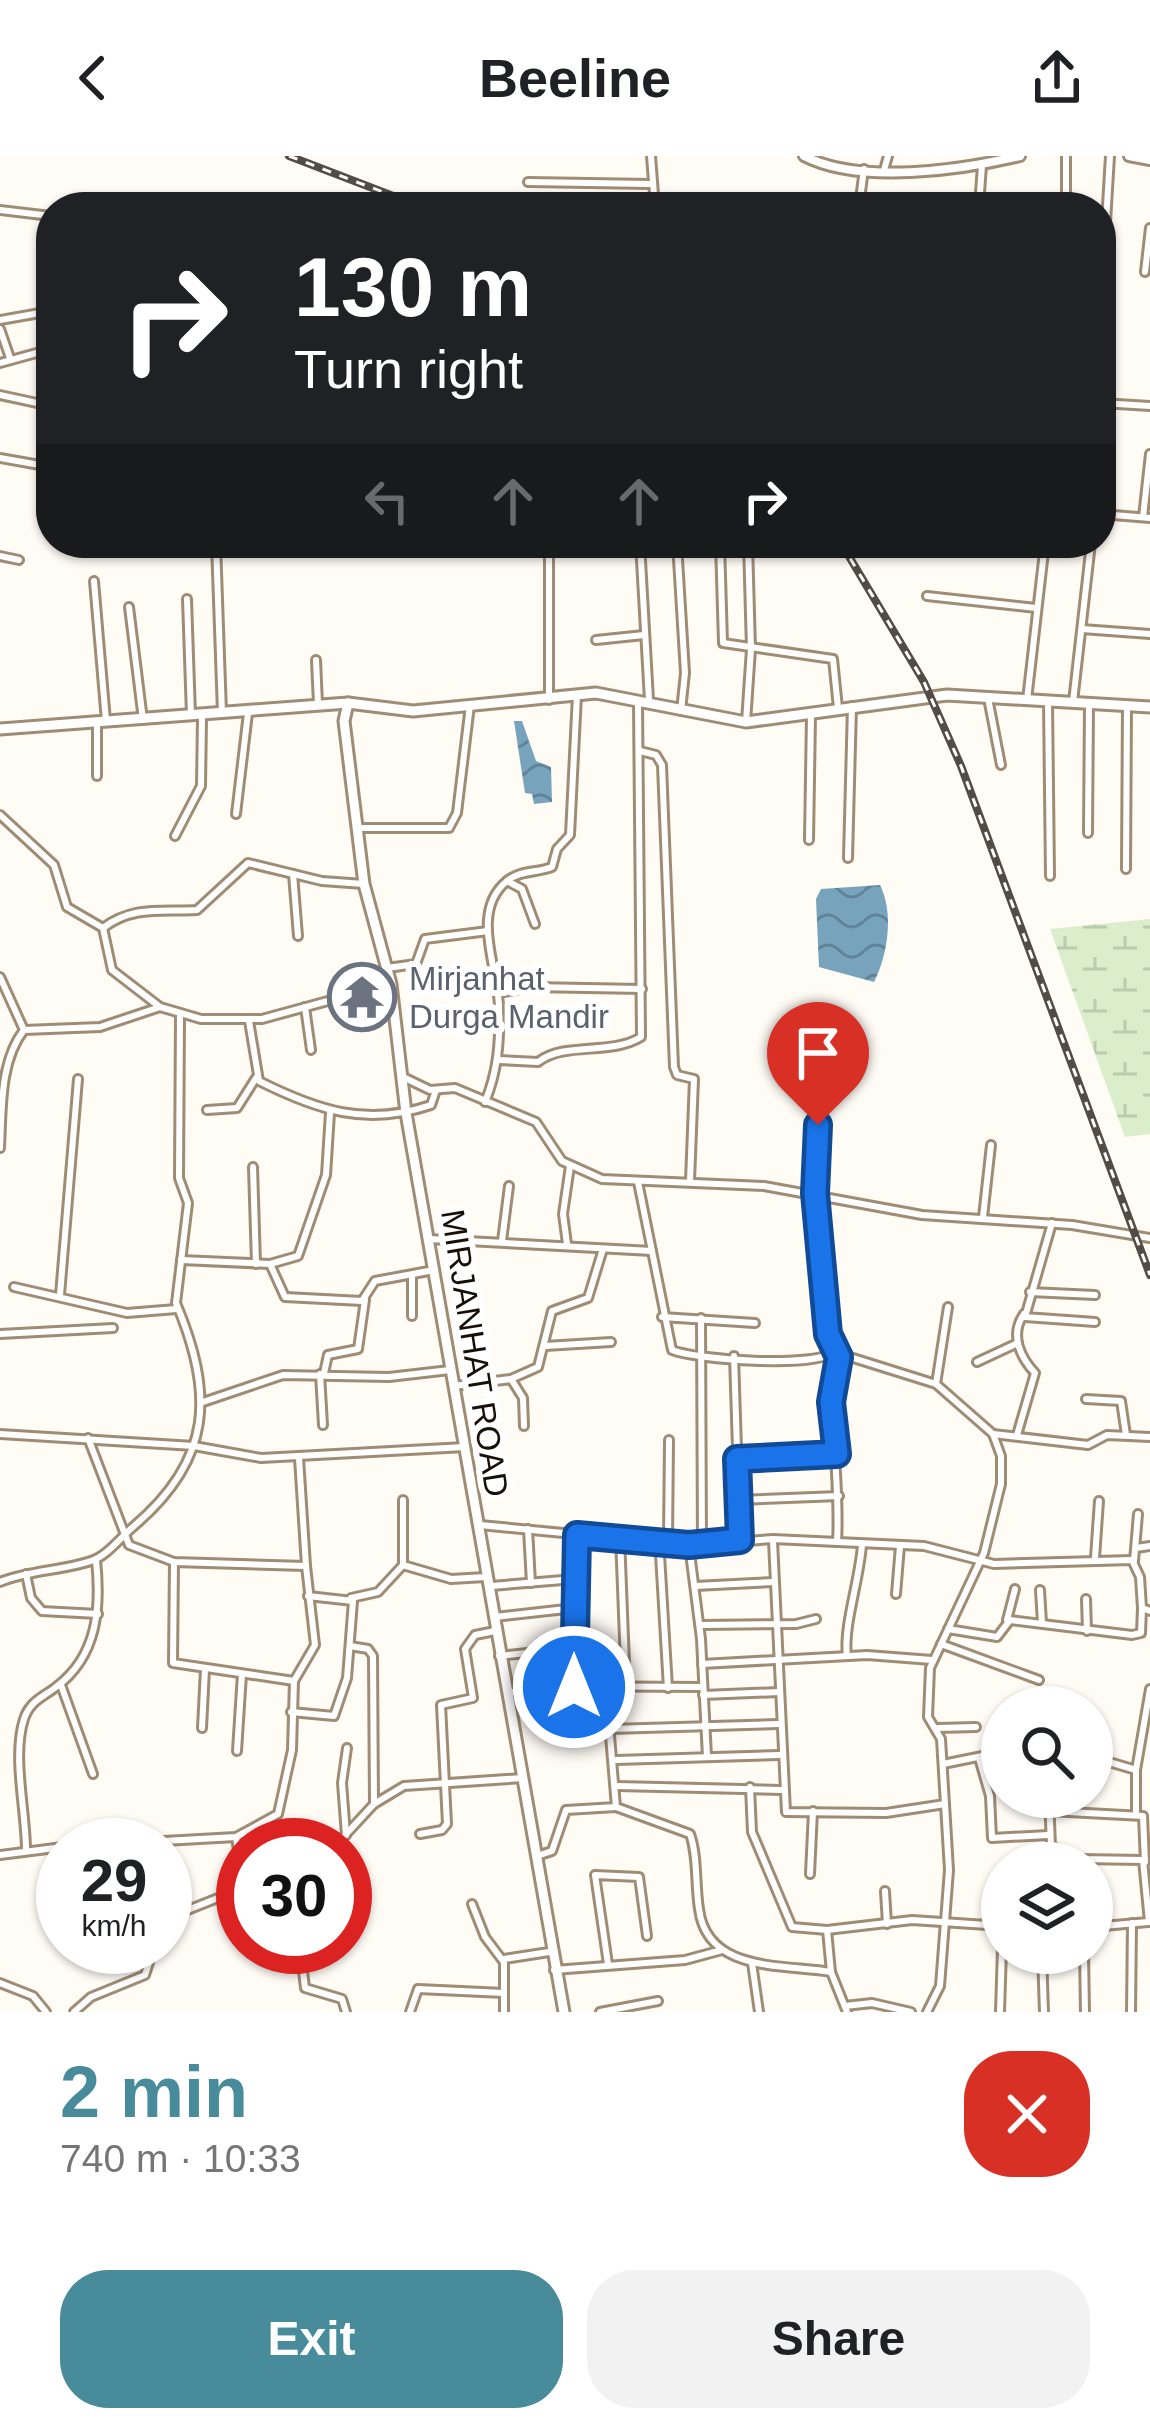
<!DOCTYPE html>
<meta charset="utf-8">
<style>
:root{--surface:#fff;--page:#f2f2f2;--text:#202124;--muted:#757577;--accent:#488b9b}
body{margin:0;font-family:Arial,sans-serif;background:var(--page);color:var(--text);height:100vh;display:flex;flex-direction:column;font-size:45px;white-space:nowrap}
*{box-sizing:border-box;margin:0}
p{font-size:39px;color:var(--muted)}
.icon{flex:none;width:66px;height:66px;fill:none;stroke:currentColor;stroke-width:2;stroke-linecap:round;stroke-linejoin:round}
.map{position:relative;height:1856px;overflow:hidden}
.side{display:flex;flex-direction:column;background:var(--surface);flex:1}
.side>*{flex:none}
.top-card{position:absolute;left:36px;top:36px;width:1080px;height:366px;border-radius:48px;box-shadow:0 3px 9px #0004;background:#202124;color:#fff;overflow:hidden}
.controls{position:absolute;left:981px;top:1530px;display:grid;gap:24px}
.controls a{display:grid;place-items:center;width:132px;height:132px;border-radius:50%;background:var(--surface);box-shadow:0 3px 9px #0004;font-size:60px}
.speed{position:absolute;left:36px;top:1662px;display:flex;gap:24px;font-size:60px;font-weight:700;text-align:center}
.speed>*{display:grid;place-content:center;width:156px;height:156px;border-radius:50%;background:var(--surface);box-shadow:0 3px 9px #0004;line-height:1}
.speed small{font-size:30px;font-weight:400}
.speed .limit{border:18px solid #d22;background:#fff;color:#111}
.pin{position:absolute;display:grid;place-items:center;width:102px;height:102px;color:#fff;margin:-123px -51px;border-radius:50% 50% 50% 0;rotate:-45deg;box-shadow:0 0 12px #0007}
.pin .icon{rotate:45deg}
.me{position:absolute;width:132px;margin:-66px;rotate:0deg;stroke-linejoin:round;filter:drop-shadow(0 0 9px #0008)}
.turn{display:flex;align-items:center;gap:42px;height:252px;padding:0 60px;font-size:54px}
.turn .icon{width:156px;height:156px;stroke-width:2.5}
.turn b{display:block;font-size:84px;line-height:102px}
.lanes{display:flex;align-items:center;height:114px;padding:0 60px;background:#0003;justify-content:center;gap:60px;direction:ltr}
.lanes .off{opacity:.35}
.round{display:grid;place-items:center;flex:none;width:126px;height:126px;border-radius:48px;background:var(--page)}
.overview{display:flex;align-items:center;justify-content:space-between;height:204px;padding:0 60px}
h1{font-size:72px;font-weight:600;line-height:90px;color:var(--accent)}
.cta{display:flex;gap:24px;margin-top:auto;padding:24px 60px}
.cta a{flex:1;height:138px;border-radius:48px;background:var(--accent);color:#fff;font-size:48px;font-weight:600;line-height:138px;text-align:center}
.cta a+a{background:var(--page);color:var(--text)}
header{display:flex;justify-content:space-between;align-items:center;height:156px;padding:0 60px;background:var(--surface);font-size:54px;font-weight:600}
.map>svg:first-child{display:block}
.wetland{fill:url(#wetland-marsh)}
.water{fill:url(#water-waves)}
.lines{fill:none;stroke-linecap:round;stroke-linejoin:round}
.street-casing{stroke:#9f8c75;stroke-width:12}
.secondary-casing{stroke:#9f8c75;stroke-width:14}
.primary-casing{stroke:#9f8c75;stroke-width:15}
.street{stroke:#fff;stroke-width:6}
.secondary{stroke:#fff;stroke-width:8}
.primary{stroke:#fff;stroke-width:9}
.rail-casing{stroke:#524c45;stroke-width:8}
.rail{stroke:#fff;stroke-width:3;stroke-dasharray:9;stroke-linecap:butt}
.route-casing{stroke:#114b97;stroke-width:30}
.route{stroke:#1a73e8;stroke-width:21}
.labels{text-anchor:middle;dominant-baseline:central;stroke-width:12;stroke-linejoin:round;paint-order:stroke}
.worship-label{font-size:33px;fill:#5b616d;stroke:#fff;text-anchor:start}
.street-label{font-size:33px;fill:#171008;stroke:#fff}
</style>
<header><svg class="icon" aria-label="back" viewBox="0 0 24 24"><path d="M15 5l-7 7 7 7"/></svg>Beeline<svg class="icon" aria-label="share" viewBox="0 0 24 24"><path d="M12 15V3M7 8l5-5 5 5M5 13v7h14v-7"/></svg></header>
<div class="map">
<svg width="1150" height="1856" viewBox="0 0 1150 1856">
<defs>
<pattern id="wetland-marsh" width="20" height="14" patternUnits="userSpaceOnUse" patternTransform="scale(3)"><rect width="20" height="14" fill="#dbeecb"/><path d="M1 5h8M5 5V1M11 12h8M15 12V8" fill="none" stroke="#bbcbad"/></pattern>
<pattern id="water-waves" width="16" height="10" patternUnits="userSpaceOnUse" patternTransform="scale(3)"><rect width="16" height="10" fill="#77a3bc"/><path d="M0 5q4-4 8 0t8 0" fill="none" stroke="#618397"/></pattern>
</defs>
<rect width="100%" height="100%" fill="#fffbf5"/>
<path class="wetland" d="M1150,763v215l-25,3 -75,-208z"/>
<g class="water">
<path d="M514,565h8l14,40 15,6 1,35 -18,2 -2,-10 -7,-1z"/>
<path d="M880,729c14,28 8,69 -6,97l-55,-15 -3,-68 5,-10z"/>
</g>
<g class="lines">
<g class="street-casing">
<g id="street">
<path d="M651,0l4,51"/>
<path d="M884,14l4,-14"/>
<path d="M528,26l122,2"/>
<path d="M859,51l5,-38"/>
<path d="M979,51l3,-42"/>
<path d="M1066,51v-51"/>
<path d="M0,54l51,6"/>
<path d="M1145,116l5,-44"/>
<path d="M1101,149l9,-149"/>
<path d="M0,164l51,-9"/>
<path d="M0,173l10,29"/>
<path d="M0,207l51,-14"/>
<path d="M0,239l51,11"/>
<path d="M1101,247l49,3"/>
<path d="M0,302l51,9"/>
<path d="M1101,358l49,4"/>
<path d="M1143,361l7,-63"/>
<path d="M216,387l6,170"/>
<path d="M429,387h162"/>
<path d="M640,387l9,157"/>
<path d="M677,387l8,130 -4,38"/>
<path d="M720,387l3,100 110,16 5,49"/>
<path d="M0,400l19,4"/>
<path d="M94,425l12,140"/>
<path d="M927,440l109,12"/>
<path d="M187,443l4,116"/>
<path d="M129,451l14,113"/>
<path d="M1082,473l68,5"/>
<path d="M596,484l48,-5"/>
<path d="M316,504l2,44"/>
<path d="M988,542l13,67"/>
<path d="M549,544v-157"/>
<path d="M1027,544l18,-157"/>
<path d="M1048,545l2,175"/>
<path d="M1073,546l18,-159"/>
<path d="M97,566v54"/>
<path d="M746,566l5,-73 -3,-106"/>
<path d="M640,595l16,4 6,10 12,302 3,8 17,4 -4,102"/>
<path d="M236,658l12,-101"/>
<path d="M0,659l54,50 13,42 36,21 9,42 48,37 41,12h61l128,-35"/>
<path d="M358,672h91l8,-15 13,-108"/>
<path d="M1088,677l1,-128"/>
<path d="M175,680l26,-50 1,-68"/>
<path d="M809,684l2,-125"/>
<path d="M848,702l4,-152"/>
<path d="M1126,713l1,-164"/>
<path d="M293,718l5,62"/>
<path d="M507,725l15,8 13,35"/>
<path d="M103,772c30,-23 60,-16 94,-18l51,-47 74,18 42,3"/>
<path d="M387,812l29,-4 9,-25 63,-8"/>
<path d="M0,821l24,53"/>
<path d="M498,837l33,-6 111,2"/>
<path d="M305,851l6,43"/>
<path d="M249,865l10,60c58,29 107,46 172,24l5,-15"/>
<path d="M498,904l40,2c27,-21 72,-6 103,-25l-3,-335"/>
<path d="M811,919l7,50 -3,68 19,159 102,32 57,50 8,22v28l-17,69 -54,115 -2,49 13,22 8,131 -9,116 -13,26"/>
<path d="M403,921l27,13 25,-2 81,34 26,39 40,18 162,7 158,29 150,10 78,13"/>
<path d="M485,946c13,-31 15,-61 14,-94 0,-39 -30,-96 8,-127 13,-11 30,-8 45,-14l5,-18 13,-14 7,-140"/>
<path d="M207,954l30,-2 19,-30"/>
<path d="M0,992c2,-41 0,-87 24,-118l76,-3 60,-20"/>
<path d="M253,1011l3,97"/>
<path d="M638,1026l34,168c25,10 141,18 162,2"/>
<path d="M983,1061l8,-72"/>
<path d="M1052,1067l-27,94 70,5"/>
<path d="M429,1083l223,12"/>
<path d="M502,1085l7,-55"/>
<path d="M567,1088l-4,-30 7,-48"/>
<path d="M181,1104l89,4 28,-8 28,-81 4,-62"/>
<path d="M270,1108l15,33 77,4 13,-20 59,-11"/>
<path d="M14,1131l113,26 49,-4"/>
<path d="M1030,1136l65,3"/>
<path d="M60,1139l18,-216"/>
<path d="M412,1160v-41"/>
<path d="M662,1161l93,6"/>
<path d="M701,1162l1,227"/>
<path d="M0,1178l113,-6"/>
<path d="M545,1190l66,-4"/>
<path d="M734,1200l6,185"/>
<path d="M977,1206l41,-19"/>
<path d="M324,1217l4,-18 30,-6 7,-49"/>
<path d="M320,1218l3,51"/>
<path d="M511,1223l12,19 1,28"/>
<path d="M936,1228l12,-77"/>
<path d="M453,1230l58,-7 27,-12 14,-56 36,-13 15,-49"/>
<path d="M1086,1243l35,2 5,34"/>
<path d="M203,1246l80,-27 106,2 61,-7"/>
<path d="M0,1278l194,12 67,12 204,-11"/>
<path d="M993,1278l95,11 19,-10 43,2"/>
<path d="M1017,1279l18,-62c-14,-15 -26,-38 -11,-59"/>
<path d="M88,1282l41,107 45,17 132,4 -7,-108"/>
<path d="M737,1303l100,-6"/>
<path d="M403,1344v65"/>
<path d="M738,1344l101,-4"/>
<path d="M480,1369l209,20 84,-6 151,7 70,18 138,-4 8,17 2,31 8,3"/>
<path d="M528,1373l3,54"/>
<path d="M620,1381l6,152"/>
<path d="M659,1382l9,150"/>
<path d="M668,1385l1,-101"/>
<path d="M773,1385l13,271 100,1 59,-9"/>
<path d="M837,1386c4,-63 -11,-124 2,-185"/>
<path d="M689,1389l12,94 6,118"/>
<path d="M1136,1392l14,-2"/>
<path d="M1095,1402l4,-57"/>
<path d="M1134,1405l4,-47"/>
<path d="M174,1406l-1,101 121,18"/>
<path d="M26,1418l5,24 11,13 56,3"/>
<path d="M0,1426c29,-12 61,-11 91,-21 16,-5 30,-24 43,-35 79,-67 80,-133 42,-223l12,-100 -9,-25 1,-163"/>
<path d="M491,1430l84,-7"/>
<path d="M695,1430l79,-4"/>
<path d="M1040,1434l2,33"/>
<path d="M896,1438l4,-48"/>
<path d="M351,1442l27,-6 25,-27 48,14 34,-2"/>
<path d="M1086,1443l1,32"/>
<path d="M495,1461l80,-9"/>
<path d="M1007,1464l8,-31"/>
<path d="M701,1469l95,-1 20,-5"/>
<path d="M948,1473l49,8 13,-17 122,15 9,-2 1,-25"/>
<path d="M941,1488l98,36"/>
<path d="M350,1490l18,3 5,7 1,148"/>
<path d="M499,1500l74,-8"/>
<path d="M847,1500c-4,-30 13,-77 15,-112"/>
<path d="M702,1508l165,-9 65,5"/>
<path d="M61,1529l32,89"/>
<path d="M537,1530l4,30 67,-1"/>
<path d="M574,1531l3,-152"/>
<path d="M606,1532l10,119 74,27c8,23 5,50 9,75 8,64 85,55 132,63l16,40"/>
<path d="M509,1537l30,-7 164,1"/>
<path d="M703,1539l76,-3"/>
<path d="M291,1556l43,4 13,-38 6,-77 -45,-5"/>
<path d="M202,1572l3,-59"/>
<path d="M938,1572l38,-1"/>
<path d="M610,1573l168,-5"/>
<path d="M1092,1589l17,17 27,8v45"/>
<path d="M237,1595l5,-77"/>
<path d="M979,1602l11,38 2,42 56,-3"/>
<path d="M616,1604l163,-5"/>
<path d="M943,1608l59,-12"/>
<path d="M1136,1614l14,-81"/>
<path d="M617,1630l164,4"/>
<path d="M750,1631l2,45 40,95 35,3 85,-10 90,6"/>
<path d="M1049,1641l2,49 26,12"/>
<path d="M1049,1655l94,5 2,46"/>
<path d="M420,1678l22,-4 5,-6 -6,-119 32,-7 -8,-49 10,-14 20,-4"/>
<path d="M346,1679l-4,-52 5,-35"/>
<path d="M236,1681l7,46"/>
<path d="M91,1689l145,-8 42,-23 14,-64 2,-69 21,-36 -9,-79"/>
<path d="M336,1689l38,-41 30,-18 119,-8"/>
<path d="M26,1694c0,-39 -14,-94 -2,-131 6,-18 18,-21 32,-32 42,-31 45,-80 40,-127"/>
<path d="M0,1699l63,-8"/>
<path d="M537,1700l15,-5 14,-41 50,-3"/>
<path d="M1078,1703l65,1 6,62"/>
<path d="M810,1718l3,-63"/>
<path d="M885,1735l2,33"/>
<path d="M472,1748l13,33 18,24"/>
<path d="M165,1763l78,-31"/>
<path d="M1092,1771l56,-5"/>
<path d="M827,1774l4,42"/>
<path d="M282,1791l19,7 4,34 37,11 4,13"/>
<path d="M1042,1797l2,59"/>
<path d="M1084,1797l1,59"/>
<path d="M752,1807l7,49"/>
<path d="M608,1808l-13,-89 44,2 8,59"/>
<path d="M554,1814l131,-10 37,-10"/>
<path d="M0,1827l33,13 13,16"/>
<path d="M845,1850l27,-3 39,9"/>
<path d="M74,1856l17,-15 54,-22 9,-28"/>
<path d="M410,1856l8,-23 86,4"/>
<path d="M504,1856v-53l45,-7"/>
<path d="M600,1856l58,-11"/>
<path d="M1000,1856l2,-63"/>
<path d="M1131,1856l1,-89"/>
</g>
</g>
<g class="secondary-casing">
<g id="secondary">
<path d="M804,0c56,29 157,14 216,0"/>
<path d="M1129,0l21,4"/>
</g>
</g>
<g class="primary-casing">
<g id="primary">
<path d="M348,547l-4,18 20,163 27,100 15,129 158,899"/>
<path d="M0,573l348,-26 65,8 183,-18 150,29 201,-27 203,12"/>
</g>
</g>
<use href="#street" class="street"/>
<use href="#secondary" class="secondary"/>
<use href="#primary" class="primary"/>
<g class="rail-casing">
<g id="rail">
<path d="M289,0l133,51"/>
<path d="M841,387l83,139 37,84 189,509"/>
</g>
</g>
<use href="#rail" class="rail"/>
</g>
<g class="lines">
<g class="route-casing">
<path id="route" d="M574,1531l3,-152 112,10 51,-5 -3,-81 100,-5 -6,-52 8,-45 -11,-23 -13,-141 3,-68"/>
</g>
<use href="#route" class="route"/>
</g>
<defs>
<g id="temple-ring" transform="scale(3.45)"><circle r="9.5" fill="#fff" stroke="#6b7280" stroke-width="1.5"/><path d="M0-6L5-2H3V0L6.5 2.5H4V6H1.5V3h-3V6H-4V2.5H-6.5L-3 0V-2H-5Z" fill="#6b7280"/></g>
</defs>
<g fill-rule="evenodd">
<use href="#temple-ring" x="362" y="841"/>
</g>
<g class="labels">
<g class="worship-label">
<text x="409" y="822">Mirjanhat<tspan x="409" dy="38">Durga Mandir</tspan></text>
</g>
<g class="street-label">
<text transform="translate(475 1197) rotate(81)">MIRJANHAT ROAD</text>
</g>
</g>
</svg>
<div class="controls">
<a><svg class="icon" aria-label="search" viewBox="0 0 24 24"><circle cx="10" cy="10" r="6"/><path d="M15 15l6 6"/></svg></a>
<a><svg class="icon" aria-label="layers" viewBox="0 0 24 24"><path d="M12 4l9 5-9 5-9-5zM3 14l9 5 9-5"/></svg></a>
</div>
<div class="speed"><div>29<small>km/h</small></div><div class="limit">30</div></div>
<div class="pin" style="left:818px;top:969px;background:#d93025"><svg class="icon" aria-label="arrive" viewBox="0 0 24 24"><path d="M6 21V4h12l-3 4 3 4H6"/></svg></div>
<svg class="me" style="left:574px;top:1531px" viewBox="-20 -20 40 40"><circle r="17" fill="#1a73e8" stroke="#fff" stroke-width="3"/><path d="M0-11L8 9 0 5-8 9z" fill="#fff"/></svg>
<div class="top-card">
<div class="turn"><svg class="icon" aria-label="right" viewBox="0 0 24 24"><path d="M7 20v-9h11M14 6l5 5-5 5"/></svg><div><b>130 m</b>Turn right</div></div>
<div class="lanes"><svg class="icon off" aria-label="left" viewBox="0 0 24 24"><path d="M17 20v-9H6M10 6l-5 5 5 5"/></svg><svg class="icon off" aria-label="ahead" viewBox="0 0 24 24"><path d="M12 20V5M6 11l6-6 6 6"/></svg><svg class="icon off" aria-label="ahead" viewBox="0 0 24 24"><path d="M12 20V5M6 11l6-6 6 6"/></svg><svg class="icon" aria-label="right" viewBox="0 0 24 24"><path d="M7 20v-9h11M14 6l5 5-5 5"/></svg></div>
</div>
</div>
<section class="side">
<div class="overview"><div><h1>2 min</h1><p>740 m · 10:33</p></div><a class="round" style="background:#d93025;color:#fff"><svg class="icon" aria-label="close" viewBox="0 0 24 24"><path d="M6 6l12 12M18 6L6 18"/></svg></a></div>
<div class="cta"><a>Exit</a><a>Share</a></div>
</section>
